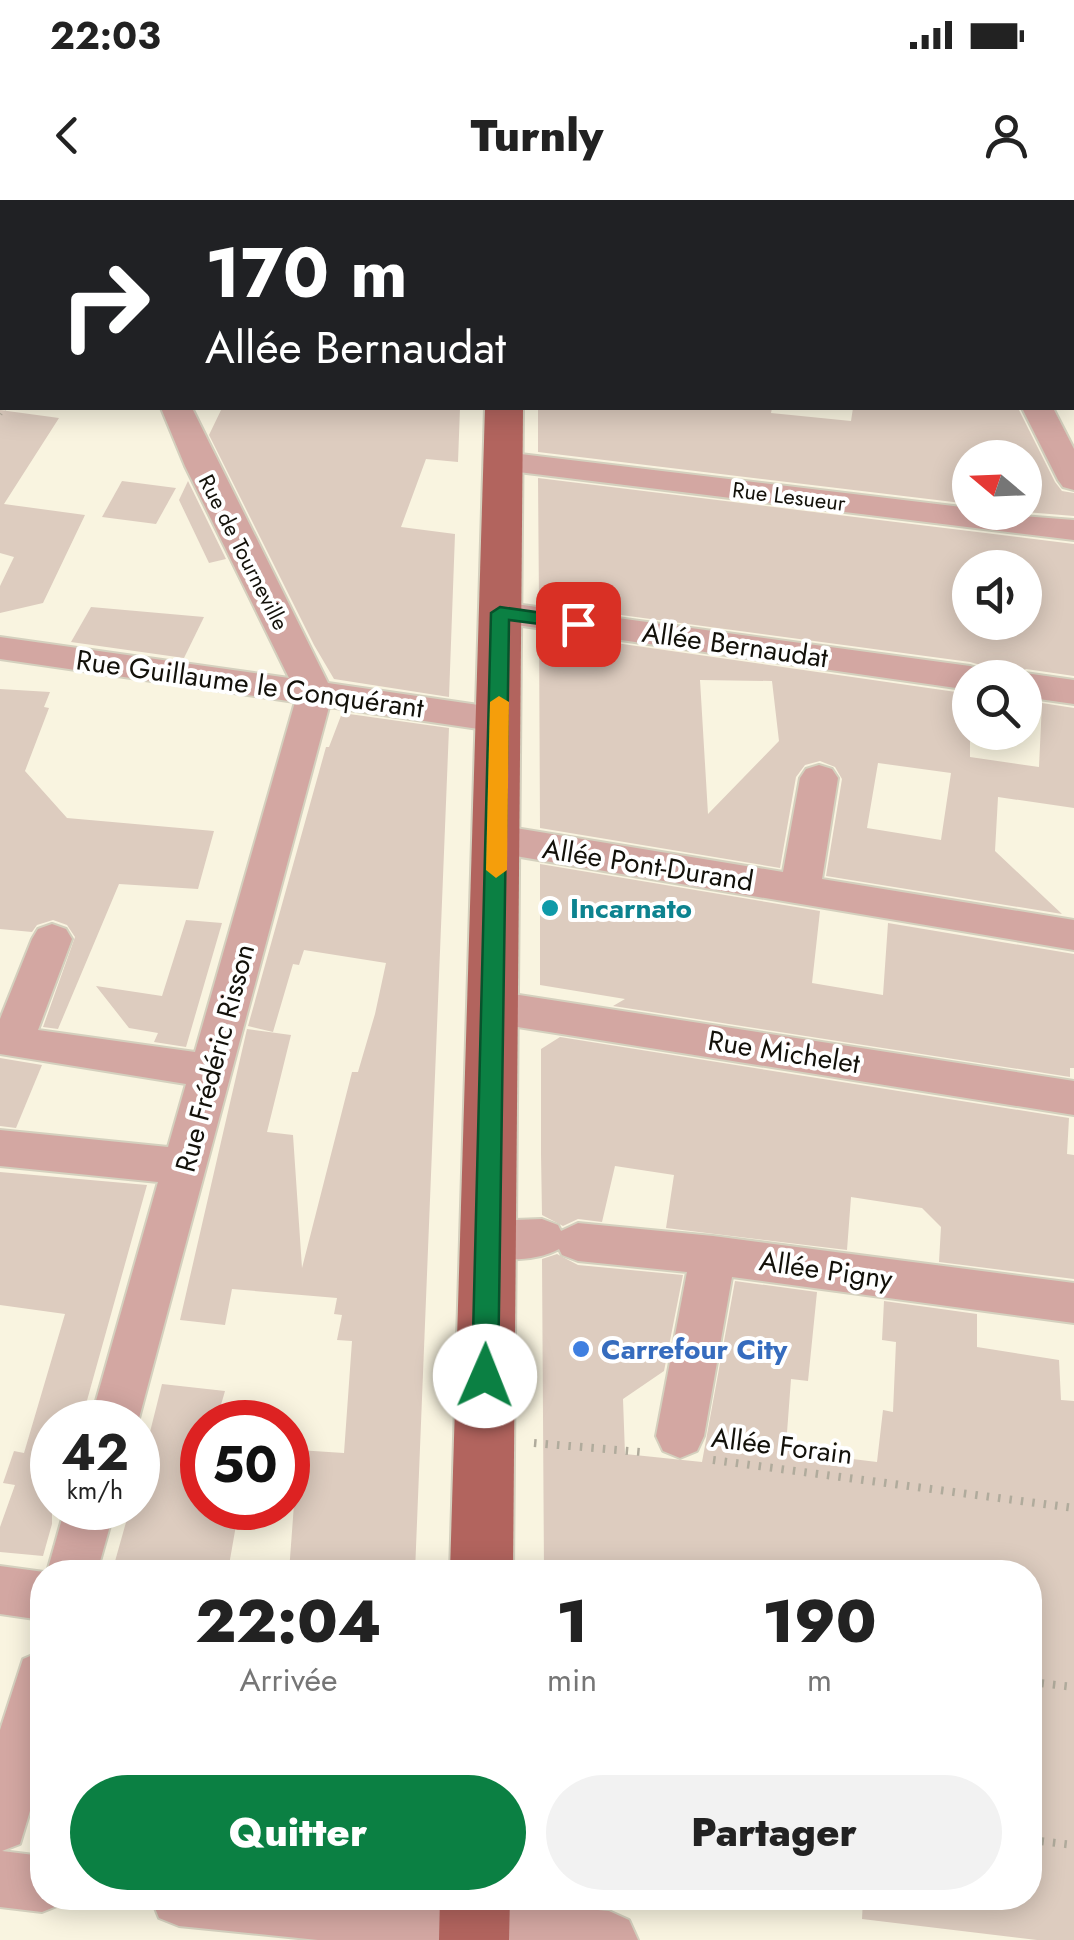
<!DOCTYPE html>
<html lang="fr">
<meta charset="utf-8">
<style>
:root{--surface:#fff;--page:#f2f2f2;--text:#222;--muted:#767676;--accent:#0b8043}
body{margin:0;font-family:Jost,sans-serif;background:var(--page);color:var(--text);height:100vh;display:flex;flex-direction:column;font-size:38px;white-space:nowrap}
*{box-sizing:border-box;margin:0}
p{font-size:32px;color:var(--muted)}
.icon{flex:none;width:55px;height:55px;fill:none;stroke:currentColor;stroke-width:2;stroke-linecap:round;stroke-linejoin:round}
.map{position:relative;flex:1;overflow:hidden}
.sheet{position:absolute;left:30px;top:1360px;width:1012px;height:350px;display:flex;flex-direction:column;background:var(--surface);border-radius:40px;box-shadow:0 5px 25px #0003}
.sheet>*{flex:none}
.banner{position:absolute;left:0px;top:0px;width:1075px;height:210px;box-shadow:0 5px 25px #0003;background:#202124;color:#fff;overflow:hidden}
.needle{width:65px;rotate:289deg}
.fabs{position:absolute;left:952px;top:240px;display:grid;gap:20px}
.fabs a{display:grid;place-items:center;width:90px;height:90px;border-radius:50%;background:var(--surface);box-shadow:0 5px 25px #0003;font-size:50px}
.speed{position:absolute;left:30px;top:1200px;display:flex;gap:20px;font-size:50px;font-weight:700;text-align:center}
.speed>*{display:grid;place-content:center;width:130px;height:130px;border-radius:50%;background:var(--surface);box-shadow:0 5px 25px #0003;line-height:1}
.speed small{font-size:25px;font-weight:400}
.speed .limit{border:15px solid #d22;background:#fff;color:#111}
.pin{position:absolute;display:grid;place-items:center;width:85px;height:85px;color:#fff;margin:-42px;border-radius:20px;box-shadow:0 5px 15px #0006}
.me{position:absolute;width:110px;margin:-55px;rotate:1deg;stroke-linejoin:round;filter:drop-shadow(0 0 8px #0008)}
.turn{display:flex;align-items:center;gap:35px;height:210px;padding:0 40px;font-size:45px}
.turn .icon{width:130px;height:130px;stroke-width:2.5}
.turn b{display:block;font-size:70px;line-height:85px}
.eta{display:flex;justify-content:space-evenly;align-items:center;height:170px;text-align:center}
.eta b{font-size:60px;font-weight:800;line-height:70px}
.button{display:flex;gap:20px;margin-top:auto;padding:20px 40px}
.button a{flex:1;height:115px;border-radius:60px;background:var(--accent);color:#fff;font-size:40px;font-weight:800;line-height:115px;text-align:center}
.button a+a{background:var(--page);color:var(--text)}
.status{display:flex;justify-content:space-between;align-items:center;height:70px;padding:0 50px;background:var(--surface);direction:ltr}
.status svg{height:28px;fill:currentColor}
header{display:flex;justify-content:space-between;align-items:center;height:130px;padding:0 40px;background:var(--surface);font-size:45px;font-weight:800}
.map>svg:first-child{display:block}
.building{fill:#ddccbf;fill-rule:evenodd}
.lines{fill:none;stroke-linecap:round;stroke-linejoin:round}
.minor-casing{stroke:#d4d0be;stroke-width:4}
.major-casing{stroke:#d4d0be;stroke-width:4}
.path-far1{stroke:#b0ab9c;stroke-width:5;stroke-dasharray:1 5;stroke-linecap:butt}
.path{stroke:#b0ab9c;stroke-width:8;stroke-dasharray:2.5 9;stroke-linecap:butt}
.minor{fill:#d3a7a2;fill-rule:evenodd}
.major{fill:#b2645e;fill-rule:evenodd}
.route{fill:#0b8043;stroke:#07532c;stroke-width:2.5}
.slow{fill:#f59e0b}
.culture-dot{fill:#0f9aa8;stroke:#fff;stroke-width:4}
.shop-dot{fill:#3f7fe0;stroke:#fff;stroke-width:4}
.labels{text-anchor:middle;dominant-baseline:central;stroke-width:8;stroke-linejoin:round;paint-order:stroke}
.far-street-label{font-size:22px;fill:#13110a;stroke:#fff}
.street-label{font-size:28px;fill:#13110a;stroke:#fff}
.culture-label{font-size:28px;font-weight:bold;fill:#0d838f;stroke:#fff;text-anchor:start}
.shop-label{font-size:28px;font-weight:bold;fill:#366cbe;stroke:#fff;text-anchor:start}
</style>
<div class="status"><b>22:03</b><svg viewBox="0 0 49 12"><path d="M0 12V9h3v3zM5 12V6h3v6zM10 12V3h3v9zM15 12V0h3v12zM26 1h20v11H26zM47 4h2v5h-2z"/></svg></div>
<header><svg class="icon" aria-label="back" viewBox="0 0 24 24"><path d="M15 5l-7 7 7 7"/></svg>Turnly<svg class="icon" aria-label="person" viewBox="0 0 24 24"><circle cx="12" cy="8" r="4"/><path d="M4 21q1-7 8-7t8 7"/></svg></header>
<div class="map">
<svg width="1074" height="1740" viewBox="0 0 1074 1740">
<rect width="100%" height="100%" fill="#f9f4e0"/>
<g class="building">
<path d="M222,208h238l-2,54 -32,-3 -25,68 54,7 -6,163 -115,-18 -20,-34 -105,-210z"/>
<path d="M538,208h234l-1,5 80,8 2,-13h165l37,74 7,9 12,2v23l-49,-4v-54h-55v46l-432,-52z"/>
<path d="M0,210l59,8 -55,86 81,11 -42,88 -43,10v-27l14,-29 -14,-4z"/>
<path d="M538,278l536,66v132l-48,-7 -18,9h-17l-7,-12 -14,-4 -431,-58zM970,368h55v54h-55z"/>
<path d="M122,281l54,7 -20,36 -54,-7z"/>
<path d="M188,281l38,78 -17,4 -30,-63z"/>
<path d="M91,407l113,10 -20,41 -113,-16z"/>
<path d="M539,432l431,62v63l69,10 3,-64 32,5v100l-76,-11 -3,54 67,63 -236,-38 16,-97 -7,-12 -15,-6 -15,4 -9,12 -16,91 -240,-40zM700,480l72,1 7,60 -71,73zM878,563l73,10 -10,67 -74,-12z"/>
<path d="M0,489l50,3 -6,15 5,1 -24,63 42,47 147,13 -16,58 -79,-5 -61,145 -15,-2 32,-90 -8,-12 -14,-5 -16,5 -5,7 -32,-3z"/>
<path d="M342,513l107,15 -34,844h-126l9,-122 46,3 8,-112 -15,-1 5,-25 -8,-1 3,-16 -105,-9 -7,36 -45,-5 67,-291 44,6 -24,97 26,3 9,133 50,-196h6l17,-58 11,-51 -82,-13 -5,15 -6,-1 -20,68 -25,-6 78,-279h3z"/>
<path d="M540,664l280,47 -8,72 71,12 5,-72 186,31v114h-4v9l-457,-71 12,-7 -85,-14z"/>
<path d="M186,720l36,3 -36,124 -32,-5 4,-9 -29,-5 -33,-42 66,10z"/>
<path d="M560,837l509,81 -2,36 7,1v124l-135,-17 2,-35 -19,-19 -71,-11 -4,53 -181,-22 8,-53 -59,-9 -13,56 -24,-3 -15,7 -21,-11 -1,-61v-105z"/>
<path d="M0,858l42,7 -26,63 -16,-2z"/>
<path d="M0,972l147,13 -66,237h-29v102l-9,32 -43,-4v-25l15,-42 -12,-2 11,-32 10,2 41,-139 -65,-9z"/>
<path d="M557,1054l21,11 105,10 -19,96 -41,28 2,55 77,8 33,-181 82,11 -9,89 -17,-2 -5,67 9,1v5l82,10 6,-52 10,2 3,-70 -14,-2 2,-39 93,13v33l82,13 2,40 13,1v539h-37l-175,-21 1,-21h167v-149l11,2 -5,-169 -6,-1v-9h-486l-2,-313z"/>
<path d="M162,1184l63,7 -9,31h-14v86h37l-11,63 -31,-4 -2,5h-83l18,-64h8v-28z"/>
</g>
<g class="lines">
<g class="minor-casing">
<g id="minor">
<path d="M68,0h28l1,2h-27z"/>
<path d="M805,0h65l2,2h-65z"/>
<path d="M911,0h28l2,2h-28z"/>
<rect x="1072" y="158" width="2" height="18"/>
<path d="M161,208h31l136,275 171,25 13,3 5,9 -5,9 -13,3 -170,-25 -191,715h-48l68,-240 -158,-16v-36l168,17 18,-63 -186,-30v-35l32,-80 6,-10 14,-5 14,5 6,10 -34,91 157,22 100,-350 -295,-43v-22l289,41 -104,-212z"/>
<path d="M1022,208h31l21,41v41l-11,-3 -5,-7z"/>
<path d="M504,252l466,56v4l104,8v20l-581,-71 -5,-7 5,-7z"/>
<path d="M500,402l470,64 13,4 5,8h-18v12l-482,-69 -5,-8 5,-8z"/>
<path d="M1025,473l49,7v24l-49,-7v-19h-13z"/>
<path d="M819,565l13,4 6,9 -16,101 252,41v30l-577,-97 -14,-4 -5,-10 5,-10 14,-4 286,47 17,-94 6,-9z"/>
<path d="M493,791l581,90v34l-581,-92 -15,-5 -6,-11 6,-11z"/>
<path d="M542,1019l16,6 3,6 17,-8 135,13 361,47v40l-342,-46 -28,159 -7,15 -17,7 -17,-7 -7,-15 31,-164 -109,-11 -16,-6 -3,-6c-23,13 -62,13 -87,4l-7,-13 7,-13 16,-6z"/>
<path d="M65,1308h50l-18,64h-50z"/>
<path d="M0,1366l44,6 -2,48 -42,-6z"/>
<path d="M42,1451v120l-22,73 -18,7 40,5v42h23l-3,6 -20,8 -42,-5v-177l23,-71z"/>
<path d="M151,1698h315l143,13 20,9 9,20h-320l-139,-14 -20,-8z"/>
</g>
</g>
<g class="major-casing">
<g id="major">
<rect x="488" y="0" width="34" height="2"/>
<path d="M485,208h38l-10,1164h-63z"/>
<path d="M440,1698h70l-1,42h-70z"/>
</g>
</g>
<path class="path-far1" d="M0,214l4,-6"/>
<g class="path">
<path d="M534,1243l107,9"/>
<path d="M713,1260l361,48"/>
<path d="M1030,1482l44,5"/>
<path d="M1030,1640l44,5"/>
</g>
<use href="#minor" class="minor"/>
<use href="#major" class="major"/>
</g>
<path class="route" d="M500,407l78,11 10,6 -10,5 -69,-9 -11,756 -4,7 -9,4 -9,-4 -4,-7 19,-763z"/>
<path class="slow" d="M499,496l10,6 -2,168 -11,8 -10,-8 4,-168z"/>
<circle class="culture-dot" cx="550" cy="708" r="10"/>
<circle class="shop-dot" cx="581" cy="1149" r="10"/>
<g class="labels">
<g class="far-street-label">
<text transform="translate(789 296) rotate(7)">Rue Lesueur</text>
<text transform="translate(244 352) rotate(63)">Rue de Tourneville</text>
</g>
<g class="street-label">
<text transform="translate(735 445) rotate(8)">Allée Bernaudat</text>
<text transform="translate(250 484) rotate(8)">Rue Guillaume le Conquérant</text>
<text transform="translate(648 665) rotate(9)">Allée Pont-Durand</text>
<text transform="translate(784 852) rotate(9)">Rue Michelet</text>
<text transform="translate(215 858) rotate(-75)">Rue Frédéric Risson</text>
<text transform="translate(826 1070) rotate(8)">Allée Pigny</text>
<text transform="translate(782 1246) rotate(7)">Allée Forain</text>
</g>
<g class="culture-label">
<text x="570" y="708">Incarnato</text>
</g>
<g class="shop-label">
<text x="601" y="1149">Carrefour City</text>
</g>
</g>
</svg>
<div class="fabs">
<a><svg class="needle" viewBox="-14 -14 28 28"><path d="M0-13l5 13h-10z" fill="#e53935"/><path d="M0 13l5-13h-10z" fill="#767676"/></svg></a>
<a><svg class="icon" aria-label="sound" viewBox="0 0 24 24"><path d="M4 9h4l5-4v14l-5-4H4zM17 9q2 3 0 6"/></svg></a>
<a><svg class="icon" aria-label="search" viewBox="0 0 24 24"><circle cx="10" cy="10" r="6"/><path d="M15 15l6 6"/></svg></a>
</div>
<div class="speed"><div>42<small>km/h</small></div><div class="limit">50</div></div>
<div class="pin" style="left:578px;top:424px;background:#d93025"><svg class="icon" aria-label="arrive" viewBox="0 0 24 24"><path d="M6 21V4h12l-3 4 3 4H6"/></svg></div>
<svg class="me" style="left:485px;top:1176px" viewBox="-20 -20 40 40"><circle r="19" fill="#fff"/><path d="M0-13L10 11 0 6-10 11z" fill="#0b8043"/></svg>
<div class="banner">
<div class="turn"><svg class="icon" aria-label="right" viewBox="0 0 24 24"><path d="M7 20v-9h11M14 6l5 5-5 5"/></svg><div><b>170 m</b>Allée Bernaudat</div></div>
</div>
<section class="sheet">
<div class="eta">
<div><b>22:04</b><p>Arrivée</p></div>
<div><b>1</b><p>min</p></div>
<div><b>190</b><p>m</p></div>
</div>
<div class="button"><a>Quitter</a><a>Partager</a></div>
</section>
</div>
